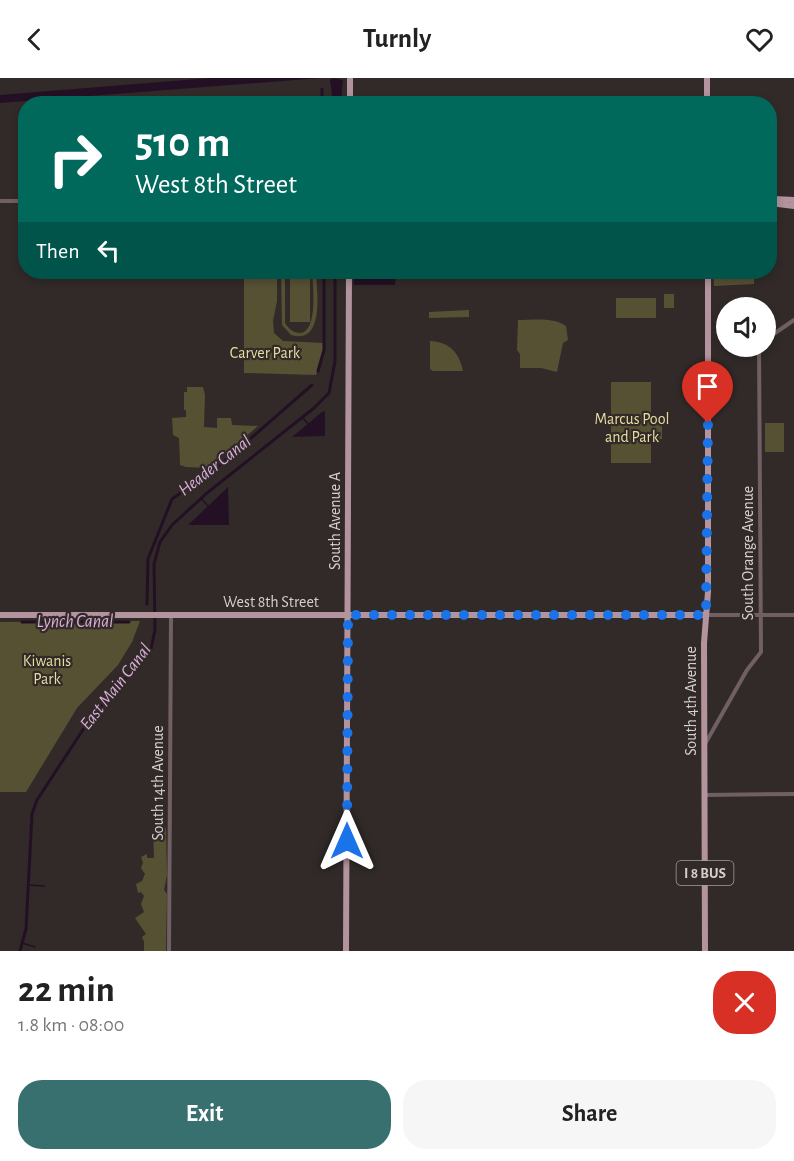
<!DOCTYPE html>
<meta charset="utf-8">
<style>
:root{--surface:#fff;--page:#f6f6f6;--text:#222;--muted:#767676;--accent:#386f6f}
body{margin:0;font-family:"Alegreya Sans",sans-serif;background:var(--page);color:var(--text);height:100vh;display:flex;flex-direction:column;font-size:22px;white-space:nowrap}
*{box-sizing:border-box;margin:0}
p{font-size:20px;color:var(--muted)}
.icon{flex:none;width:33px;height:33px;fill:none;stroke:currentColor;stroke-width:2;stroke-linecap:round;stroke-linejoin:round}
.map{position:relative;height:873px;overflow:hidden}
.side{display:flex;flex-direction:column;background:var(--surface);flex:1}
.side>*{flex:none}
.banner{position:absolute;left:18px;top:18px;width:759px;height:183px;border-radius:24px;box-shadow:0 3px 9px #0003;background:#00695c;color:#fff;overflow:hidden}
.fabs{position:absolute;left:716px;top:219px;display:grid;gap:12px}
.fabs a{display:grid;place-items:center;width:60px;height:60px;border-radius:50%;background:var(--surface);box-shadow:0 3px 9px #0003;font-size:30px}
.pin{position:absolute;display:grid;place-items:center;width:51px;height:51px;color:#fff;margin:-62px -26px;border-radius:50% 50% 50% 0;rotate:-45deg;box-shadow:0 0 6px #0007}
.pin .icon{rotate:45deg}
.me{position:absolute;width:66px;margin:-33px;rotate:0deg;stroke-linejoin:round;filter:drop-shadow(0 0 4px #0008)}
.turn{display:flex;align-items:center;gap:21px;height:126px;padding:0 18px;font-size:27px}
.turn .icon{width:78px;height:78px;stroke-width:2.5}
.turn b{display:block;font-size:42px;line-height:51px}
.then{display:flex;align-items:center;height:57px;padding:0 18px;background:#0003;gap:12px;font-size:22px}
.round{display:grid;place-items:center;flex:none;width:63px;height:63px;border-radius:24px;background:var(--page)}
.head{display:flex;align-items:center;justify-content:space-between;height:102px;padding:0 18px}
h1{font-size:36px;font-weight:700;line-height:45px}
.cta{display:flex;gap:12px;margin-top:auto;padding:12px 18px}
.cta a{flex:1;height:69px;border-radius:24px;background:var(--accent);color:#fff;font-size:24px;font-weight:700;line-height:69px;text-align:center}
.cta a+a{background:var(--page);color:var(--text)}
header{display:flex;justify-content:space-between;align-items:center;height:78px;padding:0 18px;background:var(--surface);font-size:27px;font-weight:700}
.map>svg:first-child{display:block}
.green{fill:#575134}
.water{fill:#241024}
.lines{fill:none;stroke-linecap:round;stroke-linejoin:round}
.stream{stroke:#241024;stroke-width:1.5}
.canal{stroke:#241024;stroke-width:3}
.minor{stroke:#706064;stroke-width:4}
.major{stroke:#b3939d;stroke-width:6}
.route{stroke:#1a73e8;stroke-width:10;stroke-dasharray:0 18}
.labels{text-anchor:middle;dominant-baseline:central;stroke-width:4.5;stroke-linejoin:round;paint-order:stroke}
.shield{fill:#312a28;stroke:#a49e9d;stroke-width:1.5}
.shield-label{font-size:15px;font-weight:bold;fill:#d5d0cf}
.park-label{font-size:16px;fill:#e9dda1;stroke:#312a28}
.street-label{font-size:16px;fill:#d5d0cf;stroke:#312a28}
.water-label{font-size:18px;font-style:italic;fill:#daaeda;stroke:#312a28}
</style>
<header><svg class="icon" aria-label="back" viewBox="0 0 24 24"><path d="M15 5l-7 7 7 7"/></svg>Turnly<svg class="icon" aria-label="heart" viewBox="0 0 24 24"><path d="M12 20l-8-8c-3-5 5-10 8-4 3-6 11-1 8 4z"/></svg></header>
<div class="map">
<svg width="794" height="873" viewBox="0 0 794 873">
<rect width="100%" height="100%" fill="#312a28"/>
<g class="green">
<path d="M244,194h33v29l-4,20 1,12 9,8 40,2v7l-7,25 -72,-2z"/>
<path d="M281,194h4v51c4,6 8,10 16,10 17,-3 12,-48 11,-61h4c1,20 9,73 -25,63l-9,-10z"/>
<path d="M713,194h41v12l-40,2z"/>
<rect x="290" y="195" width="20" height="49"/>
<rect x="664" y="216" width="10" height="14"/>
<rect x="616" y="220" width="40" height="20"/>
<path d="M469,232v7l-40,1v-6z"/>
<path d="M518,242c15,0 36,-3 48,6l2,14 -5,3 -6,29 -16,-4h-21v-14l-3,-4z"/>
<path d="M430,263c19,1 29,11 33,30h-30l-3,-2z"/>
<path d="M611,304h40v38h11v19h-11v24h-40z"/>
<path d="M187,309h16l2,8 -1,32 13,1v-10h14l1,7 26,1 -50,42 -22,-1 -6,-2 -1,-27 -6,-3 -1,-17 14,-1v-7h-2v-18h3z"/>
<rect x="765" y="345" width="19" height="29"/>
<path d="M140,543l-8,21 -14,23 -41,43 -51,84h-26v-170z"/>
<path d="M153,749h4l5,3 -1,-2h5l1,47 -3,15 3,4 -1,57h-22v-9l-2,-5 4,-3 -11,-16 9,-6 -3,-8 3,-8 -3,-4 -3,1 -2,-9 6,-3 3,-7 -4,-6 2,-5 -2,-6 6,-3v4h7z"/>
</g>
<g class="water">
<path d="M210,0h111l-321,25v-8z"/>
<path d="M333,0l10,2 -2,23h-8l-3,-23z"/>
<path d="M353,194h43l-1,13h-41z"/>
<path d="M325,333v25l-33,1 30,-25z"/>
<path d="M228,409l1,38h-41z"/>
</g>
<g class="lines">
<g class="stream">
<path d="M302,339l6,7"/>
<path d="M201,420l7,8"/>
<path d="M28,807l16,1"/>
<path d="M22,865l13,4"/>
</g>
<g class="canal">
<path d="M322,11v15"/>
<path d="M318,293l6,-21v-78"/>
<path d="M147,526l1,-45 24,-60 48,-34 92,-80"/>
<path d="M22,544h107"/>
<path d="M20,873l6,-22 6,-115 5,-14 53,-81 61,-70 4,-19 -1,-66 6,-22 12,-17 35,-32 107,-85 15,-15 6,-32v-89"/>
</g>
<g class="minor">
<path d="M0,123h26"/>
<path d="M765,262l29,-20"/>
<path d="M706,537h88"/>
<path d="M705,666l42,-74 14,-18 -2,-306"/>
<path d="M705,717l89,-1"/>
<path d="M169,873l2,-336"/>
</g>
<g class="major">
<path d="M350,26v-26"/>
<path d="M707,26v-26"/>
<path d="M774,121l20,1"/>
<path d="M770,125l24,3"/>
<path d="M0,537h706"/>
<path d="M346,873l3,-679"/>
<path d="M705,873l-1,-308 4,-51v-320"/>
</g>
</g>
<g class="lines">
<path class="route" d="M347,763l1,-226h358l2,-192"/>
</g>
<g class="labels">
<rect class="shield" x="676.5" y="783" width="57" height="24" rx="4.5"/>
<g class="shield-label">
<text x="705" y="795">I 8 BUS</text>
</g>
<g class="park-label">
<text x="265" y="275">Carver Park</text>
<text x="632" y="341">Marcus Pool<tspan x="632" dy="18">and Park</tspan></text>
<text x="47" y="583">Kiwanis<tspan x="47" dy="18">Park</tspan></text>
</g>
<g class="street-label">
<text transform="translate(335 443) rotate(-90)">South Avenue A</text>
<text transform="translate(748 475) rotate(-90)">South Orange Avenue</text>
<text x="271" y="524">West 8th Street</text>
<text transform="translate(691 623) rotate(-90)">South 4th Avenue</text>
<text transform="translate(158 705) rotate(-90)">South 14th Avenue</text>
</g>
<g class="water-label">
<text transform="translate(215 388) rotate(-38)">Header Canal</text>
<text x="75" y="544">Lynch Canal</text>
<text transform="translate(116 609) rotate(-52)">East Main Canal</text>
</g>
</g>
</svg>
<div class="fabs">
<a><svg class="icon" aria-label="sound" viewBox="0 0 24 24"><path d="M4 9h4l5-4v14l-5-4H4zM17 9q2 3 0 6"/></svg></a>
</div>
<div class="pin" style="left:708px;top:345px;background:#d93025"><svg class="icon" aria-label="arrive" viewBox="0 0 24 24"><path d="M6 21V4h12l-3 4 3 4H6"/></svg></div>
<svg class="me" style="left:347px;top:763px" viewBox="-20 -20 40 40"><path d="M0-17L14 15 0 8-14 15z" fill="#1a73e8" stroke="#fff" stroke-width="4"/></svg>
<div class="banner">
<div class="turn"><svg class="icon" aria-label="right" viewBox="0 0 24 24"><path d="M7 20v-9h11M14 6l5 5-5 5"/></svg><div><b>510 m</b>West 8th Street</div></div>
<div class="then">Then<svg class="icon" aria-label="left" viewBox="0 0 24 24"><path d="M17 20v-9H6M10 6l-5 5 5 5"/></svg></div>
</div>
</div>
<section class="side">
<div class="head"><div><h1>22 min</h1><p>1.8 km · 08:00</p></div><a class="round" style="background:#d93025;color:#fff"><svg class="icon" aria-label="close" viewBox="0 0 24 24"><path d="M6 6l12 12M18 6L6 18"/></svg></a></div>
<div class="cta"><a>Exit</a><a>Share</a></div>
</section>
